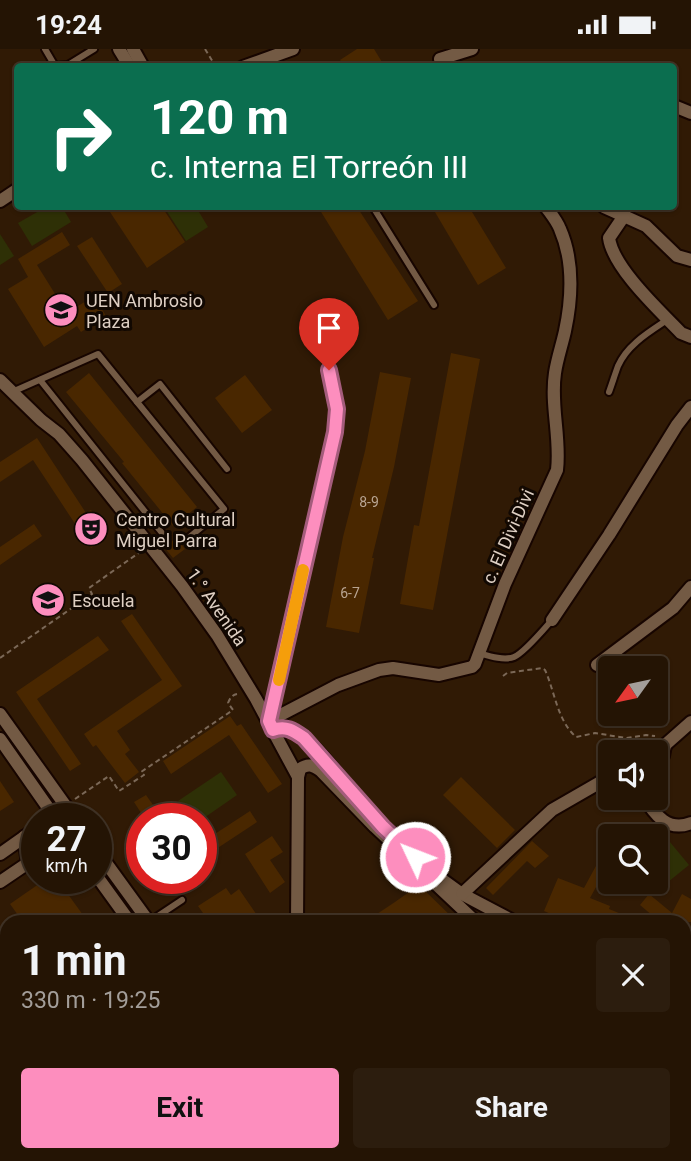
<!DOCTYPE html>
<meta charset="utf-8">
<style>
:root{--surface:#241404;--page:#2c1d0e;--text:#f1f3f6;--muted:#a39e9a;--line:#413326;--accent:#fd8ebe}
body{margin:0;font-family:Roboto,sans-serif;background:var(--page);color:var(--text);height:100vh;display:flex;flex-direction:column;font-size:26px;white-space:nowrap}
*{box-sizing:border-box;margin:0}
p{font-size:23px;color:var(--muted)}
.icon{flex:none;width:38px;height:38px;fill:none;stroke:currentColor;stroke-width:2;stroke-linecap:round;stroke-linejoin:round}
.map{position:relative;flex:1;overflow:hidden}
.drawer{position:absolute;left:0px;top:866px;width:691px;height:247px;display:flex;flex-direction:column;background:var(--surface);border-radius:21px 21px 0 0;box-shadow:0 2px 5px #0004,0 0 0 2px var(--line)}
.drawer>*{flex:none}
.banner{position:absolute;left:14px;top:14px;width:663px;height:147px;border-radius:7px;box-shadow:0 2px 5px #0004,0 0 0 2px var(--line);background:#0b6e4f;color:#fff;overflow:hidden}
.needle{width:46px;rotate:237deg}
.tools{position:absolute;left:598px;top:607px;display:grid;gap:14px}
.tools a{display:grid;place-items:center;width:70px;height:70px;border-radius:7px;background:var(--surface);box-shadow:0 2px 5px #0004,0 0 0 2px var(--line);font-size:35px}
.speed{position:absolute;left:21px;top:754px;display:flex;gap:14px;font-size:35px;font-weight:700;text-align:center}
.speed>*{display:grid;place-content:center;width:91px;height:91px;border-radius:50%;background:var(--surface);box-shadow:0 2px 5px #0004,0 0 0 2px var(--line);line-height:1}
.speed small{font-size:18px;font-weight:400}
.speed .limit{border:10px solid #d22;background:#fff;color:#111}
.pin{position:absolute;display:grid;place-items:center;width:60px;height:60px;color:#fff;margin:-72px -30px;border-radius:50% 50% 50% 0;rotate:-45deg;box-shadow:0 0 7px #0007}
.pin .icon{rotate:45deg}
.me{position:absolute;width:77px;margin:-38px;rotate:313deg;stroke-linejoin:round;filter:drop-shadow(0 0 5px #0008)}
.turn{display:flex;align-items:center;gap:24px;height:147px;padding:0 21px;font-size:32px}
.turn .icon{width:91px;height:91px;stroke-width:2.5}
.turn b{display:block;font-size:49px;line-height:60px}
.round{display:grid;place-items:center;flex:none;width:74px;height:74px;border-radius:7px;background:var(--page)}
.headline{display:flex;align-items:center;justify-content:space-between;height:119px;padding:0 21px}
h1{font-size:42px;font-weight:700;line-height:52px}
.cta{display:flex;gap:14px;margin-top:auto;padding:14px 21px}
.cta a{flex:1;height:80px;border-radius:7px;background:var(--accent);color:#111;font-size:28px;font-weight:700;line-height:80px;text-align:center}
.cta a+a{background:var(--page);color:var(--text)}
.status{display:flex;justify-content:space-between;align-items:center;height:49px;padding:0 35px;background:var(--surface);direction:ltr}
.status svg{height:19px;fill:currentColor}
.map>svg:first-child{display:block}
.garden{fill:#2e3006}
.building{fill:#492700}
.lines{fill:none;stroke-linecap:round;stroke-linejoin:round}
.service-casing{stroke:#170500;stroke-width:10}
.minor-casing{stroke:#170500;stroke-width:16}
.secondary-casing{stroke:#170500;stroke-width:21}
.path{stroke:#7b6857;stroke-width:2;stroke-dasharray:5 3.5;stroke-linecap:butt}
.service{stroke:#735a44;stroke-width:6}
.minor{stroke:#735a44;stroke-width:12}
.secondary{stroke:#735a44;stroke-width:18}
.route-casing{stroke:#a45c7c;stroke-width:18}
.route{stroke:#fd8ebe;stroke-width:12}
.slow{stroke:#f59e0b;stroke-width:12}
.labels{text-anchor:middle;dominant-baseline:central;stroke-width:6;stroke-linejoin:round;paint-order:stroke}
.number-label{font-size:14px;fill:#b9a592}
.poi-label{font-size:18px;fill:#decfc3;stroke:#110802;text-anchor:start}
.street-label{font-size:18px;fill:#decfc3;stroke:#110802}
</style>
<div class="status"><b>19:24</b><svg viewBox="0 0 49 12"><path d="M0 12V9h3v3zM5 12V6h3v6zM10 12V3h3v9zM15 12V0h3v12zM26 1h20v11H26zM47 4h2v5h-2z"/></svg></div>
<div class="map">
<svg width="691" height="1112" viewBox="0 0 691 1112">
<rect width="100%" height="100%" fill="#301a05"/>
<g class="garden">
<path d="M46,158h16l9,15 -39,24 -14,-23z"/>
<path d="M164,158h32l12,20 -22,14z"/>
<path d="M0,185l14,22 -14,9z"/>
<path d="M221,723l16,23 -36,25 -11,-1 -12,-18z"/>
<path d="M655,775l34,41 -21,17 -12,-14v-31l-16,-1z"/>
<path d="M4,892l3,4v32l-7,5v-38z"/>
</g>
<g class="building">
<path d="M357,0h17l11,18h-41l-4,-7z"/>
<path d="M119,158h43l23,35 -38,26 -37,-56z"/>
<path d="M318,158h39l61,94 -30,19z"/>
<path d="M432,158h37l37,61 -28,17z"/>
<path d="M62,183l8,13 -33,20 30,48 27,-17 12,20 -25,16 -4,-6 -33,21 -36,-58 20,-12 -10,-18z"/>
<path d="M92,188l30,47 -14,9 -31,-47z"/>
<path d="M451,304l29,6 -47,251 -33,-6 14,-79 5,1z"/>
<path d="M380,323l31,6 -17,89 -22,91h2l-15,75 -33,-6 17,-90 22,-86z"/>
<path d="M89,324l108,134 -24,19 -51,-63 2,-1 -58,-70z"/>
<path d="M245,326l27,35 -30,23 -27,-35z"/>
<path d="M37,389l49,75 5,-3 17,26 -17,12 -58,-88 -33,22v-20z"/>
<path d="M34,475l8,12 -42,29v-18z"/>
<path d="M176,489l9,11 -12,9 -9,-11z"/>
<path d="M132,565l50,72 -65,45 13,19 -5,4 14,18 -14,11 -29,-38 -3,2 -9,-13 78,-54 -41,-59z"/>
<path d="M98,587l11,14 -72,49 44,65 -11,7 -54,-79z"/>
<path d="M230,667l7,10 4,-2 41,60 -14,9 -39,-58 -58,39 -8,-13z"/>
<path d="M461,728l54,53 -18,18 -54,-53z"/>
<path d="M0,732l14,21 -14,9z"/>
<path d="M146,746l17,24h-18l-11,-17z"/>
<path d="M250,762l7,11 -56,37v-16z"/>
<path d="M272,787l11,16 -13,8 15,22 -15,11 -25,-39z"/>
<path d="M532,792l17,15 -14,12 -8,-7 -34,34 -7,-7z"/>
<path d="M597,815l9,5 -16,29 20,8 -1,3 32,13h-72l-25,-11 14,-33 26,10z"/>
<path d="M46,830h11l31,43h-65l-13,-18z"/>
<path d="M419,836l38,37h-92l30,-20z"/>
<path d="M226,839l5,7 8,-6 20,29 -6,4h-47l-5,-7 2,-2 -5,-7z"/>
<path d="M649,845l23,19 10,-19 9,5v23h-31l-20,-17z"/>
<path d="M691,1098v11l-5,3h-17l10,-6h5v-4z"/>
</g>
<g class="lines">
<g class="service-casing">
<g id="service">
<path d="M45,0l10,17 13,-1 26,-16"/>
<path d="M373,158l61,98"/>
<path d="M40,331l122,153"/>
<path d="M12,343l86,-38 126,155 -37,30"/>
<path d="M609,343c3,-8 6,-18 9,-26 9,-21 31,-34 49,-46"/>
<path d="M137,353l23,-18 67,85"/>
<path d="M479,604c10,3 25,8 35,4 10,-4 30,-28 38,-37"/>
<path d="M269,670l66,-287 2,-22 -8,-40"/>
<path d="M149,873l33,-22"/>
<path d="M443,1112l11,-6"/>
</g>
</g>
<g class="minor-casing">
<g id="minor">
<path d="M119,0l11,18"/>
<path d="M133,0l10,18"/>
<path d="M440,10l32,-10"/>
<path d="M243,18l50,-18"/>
<path d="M674,57l17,7"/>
<path d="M0,152l18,-12"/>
<path d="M604,158l42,19 31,30 14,4"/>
<path d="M624,167l-15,22c4,30 51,73 72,95l10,4"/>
<path d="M0,331l41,40 18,14 23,26 100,126 35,49 39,64 42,78"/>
<path d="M552,571l57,-85 68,-110 14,-18"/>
<path d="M597,616l76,-57 18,-21"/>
<path d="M0,665l75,105"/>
<path d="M269,672l69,-36 41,-15 14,-2 46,7 33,-8 3,-3 30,-80 52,-114c4,-32 -7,-65 -2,-97 2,-14 7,-28 10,-42 7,-33 9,-70 -5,-102 -3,-8 -9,-15 -14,-22"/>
<path d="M273,681c6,-2 10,-3 16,-1 19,5 49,47 63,63"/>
<path d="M0,690l56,80"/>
<path d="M648,704l17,-8 26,-23"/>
<path d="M656,713l7,-6 2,-11"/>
<path d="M645,749c10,18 24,34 46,25"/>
<path d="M96,800l53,73"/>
<path d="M0,805l37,-26"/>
<path d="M429,821l33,24 53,28"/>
<path d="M96,826l34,47"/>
<path d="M0,833l28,-19 -4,-26"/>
<path d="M462,845l90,-84 59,-34"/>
<path d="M297,873l1,-145 2,-8c8,-6 13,-4 21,2l54,56 101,95"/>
<path d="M684,941l7,3"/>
<path d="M300,1106v6"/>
<path d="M651,1106l4,6"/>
<path d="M46,1112l5,-6"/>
</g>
</g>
<g class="secondary-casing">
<g id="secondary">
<path d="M0,1094l7,5"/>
<path d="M16,1106l8,6"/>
</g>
</g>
<g class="path">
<path d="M205,0l11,18"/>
<path d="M0,609l92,-64 -3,-6 51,-36"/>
<path d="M503,627l4,-3 35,-5 3,2c10,22 12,50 31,67l19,-4 31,5 20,-3 9,1"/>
<path d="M75,750l34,-23 10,15 25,-16 -3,-3 92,-62 -5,-7c2,-5 4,-8 9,-9"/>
</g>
<use href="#service" class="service"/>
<use href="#minor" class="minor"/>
<use href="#secondary" class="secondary"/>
</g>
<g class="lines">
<g class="route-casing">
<path id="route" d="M329,321l8,39 -2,23 -66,289 4,9c13,-5 21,1 31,8l79,89 32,30"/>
</g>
<use href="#route" class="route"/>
<path class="slow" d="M279,631l24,-110"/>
</g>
<defs>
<g id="school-disc" transform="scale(1.75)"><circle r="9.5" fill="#fd8ebe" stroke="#110802"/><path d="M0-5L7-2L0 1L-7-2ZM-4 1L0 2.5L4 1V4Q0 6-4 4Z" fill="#111"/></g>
<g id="theatre-disc" transform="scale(1.75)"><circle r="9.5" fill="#fd8ebe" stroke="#110802"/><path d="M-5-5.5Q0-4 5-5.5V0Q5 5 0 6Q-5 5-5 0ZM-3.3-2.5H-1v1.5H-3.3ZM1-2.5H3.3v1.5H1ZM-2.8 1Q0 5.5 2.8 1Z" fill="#111"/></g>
</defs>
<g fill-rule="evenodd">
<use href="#school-disc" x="61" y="261"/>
<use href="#theatre-disc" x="91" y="480"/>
<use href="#school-disc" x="48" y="551"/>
</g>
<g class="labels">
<g class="number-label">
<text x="369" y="453">8-9</text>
<text x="350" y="544">6-7</text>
</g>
<g class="poi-label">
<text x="86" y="251">UEN Ambrosio<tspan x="86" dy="21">Plaza</tspan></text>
<text x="116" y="470">Centro Cultural<tspan x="116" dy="21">Miguel Parra</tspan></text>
<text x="72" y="551">Escuela</text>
</g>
<g class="street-label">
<text transform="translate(508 487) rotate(-66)">c. El Divi-Divi</text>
<text transform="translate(217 558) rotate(55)">1.° Avenida</text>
</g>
</g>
</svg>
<div class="tools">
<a><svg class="needle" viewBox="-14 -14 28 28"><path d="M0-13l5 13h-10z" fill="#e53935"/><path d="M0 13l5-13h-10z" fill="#a39e9a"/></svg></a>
<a><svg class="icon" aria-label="sound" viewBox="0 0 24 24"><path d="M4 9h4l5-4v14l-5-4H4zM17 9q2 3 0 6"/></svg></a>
<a><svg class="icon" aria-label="search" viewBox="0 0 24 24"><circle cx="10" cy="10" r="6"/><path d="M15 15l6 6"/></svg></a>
</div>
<div class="speed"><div>27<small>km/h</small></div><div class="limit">30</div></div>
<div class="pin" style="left:329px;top:321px;background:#d93025"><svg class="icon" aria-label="arrive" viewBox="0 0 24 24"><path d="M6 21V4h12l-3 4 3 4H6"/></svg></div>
<svg class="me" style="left:415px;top:808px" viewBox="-20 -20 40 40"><circle r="17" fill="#fd8ebe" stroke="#fff" stroke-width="3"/><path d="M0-11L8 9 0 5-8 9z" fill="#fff"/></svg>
<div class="banner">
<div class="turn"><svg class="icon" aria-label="right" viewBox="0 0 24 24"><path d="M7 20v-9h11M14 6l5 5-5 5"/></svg><div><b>120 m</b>c. Interna El Torreón III</div></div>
</div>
<section class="drawer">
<div class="headline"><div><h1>1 min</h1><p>330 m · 19:25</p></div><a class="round"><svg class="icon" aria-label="close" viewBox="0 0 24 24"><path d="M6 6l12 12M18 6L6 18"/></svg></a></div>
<div class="cta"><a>Exit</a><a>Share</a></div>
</section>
</div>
